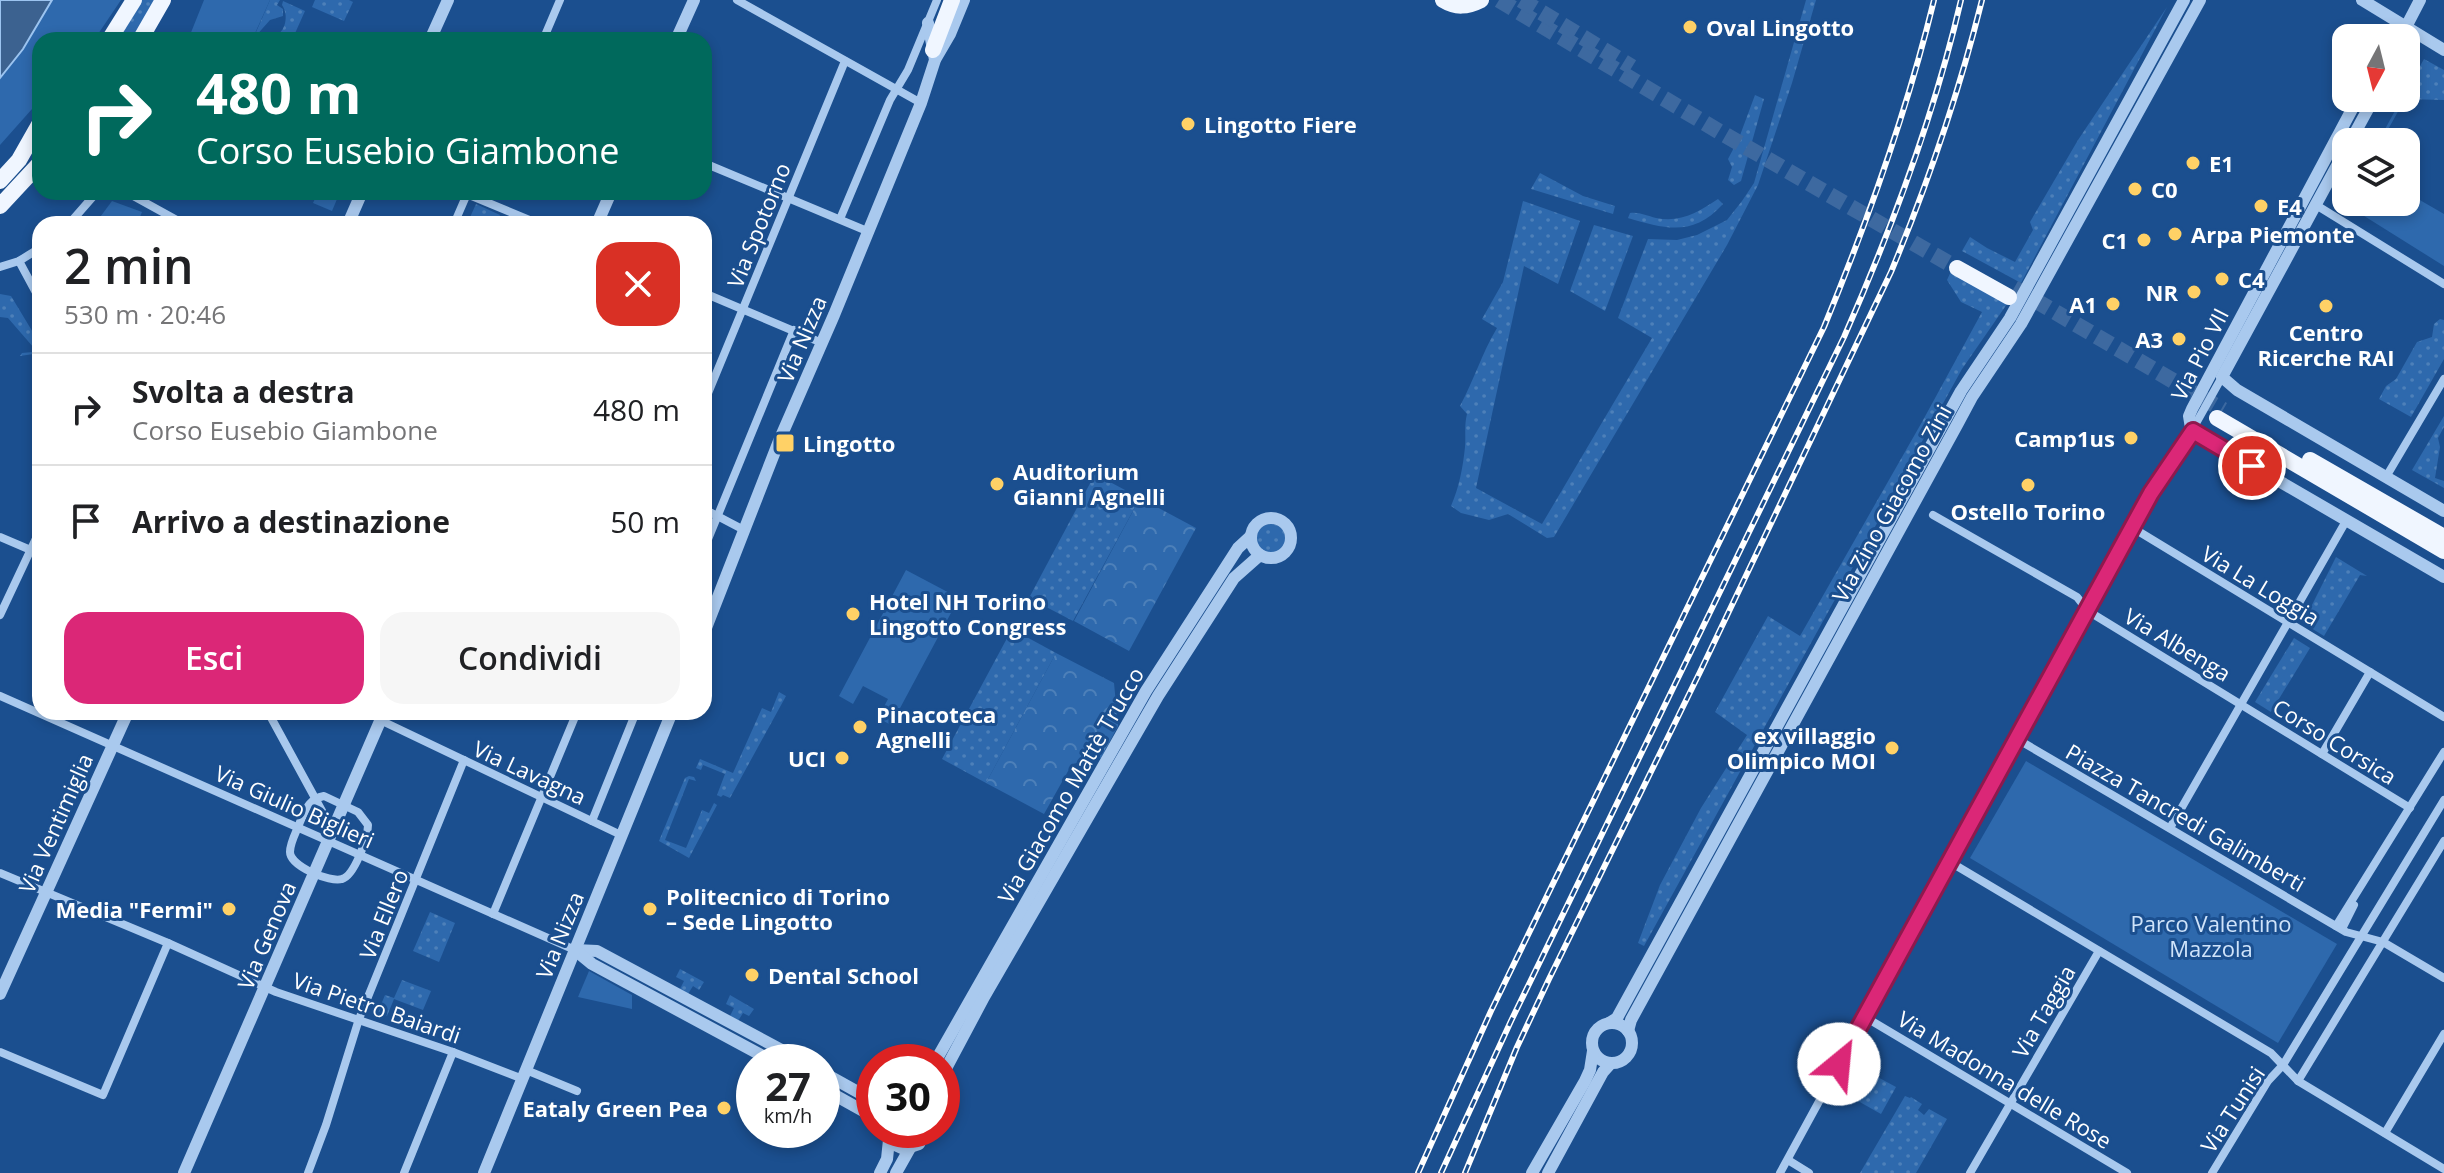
<!DOCTYPE html>
<html lang="it">
<meta charset="utf-8">
<style>
:root{--surface:#fff;--page:#f6f6f6;--text:#202124;--muted:#757577;--line:#e0e0e0;--accent:#db2777}
body{margin:0;font-family:"Open Sans",sans-serif;background:var(--page);color:var(--text);height:100vh;display:flex;flex-direction:column;font-size:30px;white-space:nowrap}
*{box-sizing:border-box;margin:0}
p{font-size:26px;color:var(--muted)}
.icon{flex:none;width:44px;height:44px;fill:none;stroke:currentColor;stroke-width:2;stroke-linecap:round;stroke-linejoin:round}
.map{position:relative;flex:1;overflow:hidden}
.sheet{position:absolute;left:32px;top:216px;width:680px;height:504px;display:flex;flex-direction:column;background:var(--surface);border-radius:24px;box-shadow:0 4px 12px #0003}
.sheet>*{flex:none}
.banner{position:absolute;left:32px;top:32px;width:680px;height:168px;border-radius:24px;box-shadow:0 4px 12px #0003;background:#00695c;color:#fff;overflow:hidden}
.needle{width:52px;rotate:187deg}
.buttons{position:absolute;left:2332px;top:24px;display:grid;gap:16px}
.buttons a{display:grid;place-items:center;width:88px;height:88px;border-radius:16px;background:var(--surface);box-shadow:0 4px 12px #0003;font-size:40px}
.speed{position:absolute;left:736px;top:1044px;display:flex;gap:16px;font-size:40px;font-weight:700;text-align:center}
.speed>*{display:grid;place-content:center;width:104px;height:104px;border-radius:50%;background:var(--surface);box-shadow:0 4px 12px #0003;line-height:1}
.speed small{font-size:20px;font-weight:400}
.speed .limit{border:12px solid #d22;background:#fff;color:#111}
.pin{position:absolute;display:grid;place-items:center;width:68px;height:68px;color:#fff;margin:-34px;border:4px solid #fff;border-radius:50%;box-shadow:0 2px 8px #0007}
.me{position:absolute;width:88px;margin:-44px;rotate:28deg;stroke-linejoin:round;filter:drop-shadow(0 0 6px #0008)}
.turn{display:flex;align-items:center;gap:28px;height:168px;padding:0 32px;font-size:36px}
.turn .icon{width:104px;height:104px;stroke-width:2.5}
.turn b{display:block;font-size:56px;line-height:68px}
.round{display:grid;place-items:center;flex:none;width:84px;height:84px;border-radius:24px;background:var(--page)}
.overview{display:flex;align-items:center;justify-content:space-between;height:136px;padding:0 32px}
h1{font-size:48px;font-weight:600;line-height:60px}
.action{display:flex;gap:16px;margin-top:auto;padding:16px 32px}
.action a{flex:1;height:92px;border-radius:24px;background:var(--accent);color:#fff;font-size:32px;font-weight:600;line-height:92px;text-align:center}
.action a+a{background:var(--page);color:var(--text)}
ul{padding:0;list-style:none}
li{display:flex;align-items:center;gap:24px;height:112px;padding:0 32px;border-top:2px solid var(--line)}
li div{flex:1}
li b{display:block;font-size:30px}
li em{font-style:normal}
.map>svg:first-child{display:block}
.grass{fill:url(#grass-dots)}
.forest{fill:url(#forest-crowns)}
.green{fill:#2e69ad}
.water{fill:#3c6290;stroke:#9cc4f0;stroke-width:2}
.lines{fill:none;stroke-linecap:round;stroke-linejoin:round}
.primary-tunnel{stroke:#3d69a0;stroke-width:16;stroke-dasharray:16 8;stroke-linecap:butt}
.minor{stroke:#a9c9ee;stroke-width:8}
.tertiary{stroke:#a9c9ee;stroke-width:12}
.primary{stroke:#f0f6ff;stroke-width:16}
.rail-casing{stroke:#fff;stroke-width:6}
.rail{stroke:#1b4f8f;stroke-width:3;stroke-dasharray:9;stroke-linecap:butt}
.route-casing{stroke:#8e194d;stroke-width:20}
.route{stroke:#db2777;stroke-width:14}
.poi-dot{fill:#ffd166;stroke:#1b4f8f;stroke-width:3}
.labels{text-anchor:middle;dominant-baseline:central;stroke-width:6;stroke-linejoin:round;paint-order:stroke}
.poi-label{font-size:22px;font-weight:bold;fill:#fff;stroke:#1b4f8f;text-anchor:start}
.street-label{font-size:22px;fill:#fff;stroke:#1b4f8f}
.park-label{font-size:22px;fill:#cfe3fa;stroke:#1b4f8f}
</style>
<div class="map">
<svg width="2444" height="1173" viewBox="0 0 2444 1173">
<defs>
<pattern id="grass-dots" width="8" height="8" patternUnits="userSpaceOnUse" patternTransform="scale(2)"><rect width="8" height="8" fill="#2e69ad"/><path d="M2 2h.1M6 6h.1" fill="none" stroke="#4d80b9" stroke-width="1.8" stroke-linecap="round"/></pattern>
<pattern id="forest-crowns" width="20" height="18" patternUnits="userSpaceOnUse" patternTransform="scale(2)"><rect width="20" height="18" fill="#2e69ad"/><path d="M2 6a3 3 0 1 1 6 0M12 15a3 3 0 1 1 6 0" fill="none" stroke="#4d80b9"/></pattern>
</defs>
<rect width="100%" height="100%" fill="#1b4f8f"/>
<g class="grass">
<path d="M142,0h14l-24,40h-15z"/>
<path d="M270,0h10l-3,5 6,4v7l-13,4 -17,19z"/>
<path d="M315,0h34l4,2 -9,19 -32,-14z"/>
<path d="M1806,0h10l-24,83 -34,102 -31,60 -173,292 -7,1 -39,-24 -19,6 -28,-7 -10,-7c8,-18 12,-39 14,-59 1,-12 -1,-21 2,-33l-7,-8c14,-26 22,-53 37,-78l-15,-9 21,-37 20,-81 57,20 -22,63 -34,-18 -48,222 66,36 110,-186 -34,-20 30,-79 29,1 20,-5 30,-15 15,-19 12,-18z"/>
<path d="M283,1l22,10 -13,29h-17l-1,-3c12,-5 15,-22 8,-32z"/>
<path d="M2167,7l-146,276 -59,-32 8,-14 17,11 28,14 18,-32 -3,-8 48,-82z"/>
<path d="M2424,59l20,11v30l-39,-1 -24,43h-3l24,-44h4v-7z"/>
<path d="M1755,95l9,4 -23,82 -7,4 -6,-5 4,-13 -4,-8 11,-21z"/>
<path d="M1540,173l43,23 32,10 -2,8 -82,-25z"/>
<path d="M1718,199l5,5c-30,33 -57,25 -95,14l2,-5c10,-1 17,3 26,5 25,5 42,-6 62,-19z"/>
<path d="M476,204l24,11 -4,9h-29z"/>
<path d="M1594,225l39,11 -28,75 -35,-20z"/>
<path d="M1953,267l54,37 -45,65 -318,577 -6,-3 22,-58 41,-77 46,-73 -32,-23 53,-96 32,20 122,-214 60,-110 -21,-10 -14,-22z"/>
<path d="M0,294l11,2 29,48v9l-20,3 2,-3 11,-1 1,-4 -26,-30 -8,-1z"/>
<path d="M2440,319l4,1v39l-33,58 -32,-18 7,-13 10,-7 21,-37 15,-5 2,-13z"/>
<path d="M2444,416v11l-6,11 2,9 -5,31 9,3v7l-32,-18z"/>
<path d="M1095,474l45,24 -67,123 -44,-23z"/>
<circle cx="1271" cy="539" r="15"/>
<path d="M2336,557l31,19 -7,-1 -36,61 -21,-13z"/>
<path d="M1012,629l44,24 -70,130 -44,-24z"/>
<path d="M2294,638l16,10 -39,64 -16,-10z"/>
<path d="M779,692l7,4 -56,102 -7,-3 -2,2 -4,-2 8,-21 -22,-9 -2,5 -5,-2 4,-9 33,14 29,-65 9,4z"/>
<path d="M689,776l5,1 2,4 -7,-2 -24,61 21,8 16,-38 7,3 5,-10 3,2 -28,53 -30,-17 26,-63z"/>
<path d="M430,912l25,11 -16,39 -26,-11z"/>
<path d="M680,969l24,13 -5,8 -6,-4 -5,8 -8,-5 4,-8 -8,-4z"/>
<path d="M402,980l29,11 -8,19 -29,-11 -7,17 -9,-4 7,-17 9,3z"/>
<path d="M730,995l24,14 -5,7 -6,-3 -5,8 -8,-5 4,-8 -8,-4z"/>
<path d="M1872,1074l24,13 -15,27 -23,-13z"/>
<path d="M1905,1096l5,2 1,-1 11,7 -4,6 6,5 5,-6 18,10 -31,54h-56z"/>
</g>
<g class="forest">
<path d="M1140,498l56,30 -67,123 -55,-30z"/>
<path d="M1056,653l58,30 4,43 -17,32 -29,6 -28,50 -58,-31z"/>
</g>
<g class="green">
<path d="M52,0h69l-27,40h-54v60l-40,45v-67l23,-29z"/>
<path d="M204,0h66l-18,40h-64z"/>
<path d="M318,192h22l-8,19 -19,-8z"/>
<path d="M2406,192l38,22v52l-99,-62 1,-3 60,1z"/>
<path d="M112,201l30,11 -5,12h-42z"/>
<path d="M906,570l53,28 -68,127 -13,-7 10,-19 -25,-13 -10,18 -14,-8z"/>
<path d="M2026,761l311,183 -59,99 -308,-185z"/>
<path d="M589,971l43,24v14l-54,-12z"/>
</g>
<path class="water" d="M0,0h52l-29,49 -23,29z"/>
<g class="lines">
<g class="primary-tunnel">
<path d="M1499,0l221,132 237,136"/>
<path d="M1521,0l111,67"/>
<path d="M2014,288l209,122"/>
</g>
<g class="minor">
<path d="M737,0l184,103"/>
<path d="M543,40l17,-40"/>
<path d="M704,163l163,68"/>
<path d="M126,192l58,32"/>
<path d="M462,192l77,32"/>
<path d="M2316,205l128,79"/>
<path d="M840,219l50,-119 18,-30 29,-70"/>
<path d="M69,224l28,-32"/>
<path d="M454,224l13,-30"/>
<path d="M19,261l21,39"/>
<path d="M0,267l19,-6 21,-13"/>
<path d="M704,293l111,47"/>
<path d="M704,403l141,-342"/>
<path d="M2386,477l58,-98"/>
<path d="M704,509l40,21"/>
<path d="M1933,515l144,82 11,14 322,197"/>
<path d="M2133,528l311,189"/>
<path d="M0,537l40,17"/>
<path d="M704,549l90,-219"/>
<path d="M0,615l40,-85"/>
<path d="M0,696l575,254"/>
<path d="M268,712l65,119"/>
<path d="M380,720l241,115"/>
<path d="M2017,739l329,193 37,10 61,36"/>
<path d="M2322,754l48,-82"/>
<path d="M324,796l34,16 10,13c0,13 -14,51 -26,54 -12,4 -52,-13 -52,-27 0,-10 7,-21 10,-30 6,-13 9,-23 24,-26z"/>
<path d="M592,821l44,-109"/>
<path d="M2170,828l176,-307"/>
<path d="M1950,862l321,191 27,28 146,88"/>
<path d="M0,873l168,70 108,49 177,60 70,27"/>
<path d="M493,914l84,-202"/>
<path d="M2336,926l108,-174"/>
<path d="M2342,929l12,-24"/>
<path d="M1865,1017l262,156"/>
<path d="M0,1052l103,43 65,-152"/>
<path d="M526,1070l51,21"/>
<path d="M2298,1081l146,-240"/>
<path d="M2385,1133l59,-99"/>
<path d="M1788,1160l21,13"/>
<path d="M308,1173l18,-48 33,-106 105,-259"/>
<path d="M404,1173l49,-121"/>
<path d="M1780,1173l371,-680 30,-43 41,-73"/>
<path d="M1970,1173l129,-222"/>
<path d="M2212,1173l56,-92 15,-16 161,-265"/>
</g>
<g class="tertiary">
<path d="M2362,0l82,50"/>
<path d="M2404,38l2,-11 14,-27"/>
<path d="M430,40l18,-40"/>
<path d="M676,40l18,-40"/>
<path d="M936,58l14,-24 14,-34"/>
<path d="M2358,98l-166,311 -3,7 2,12 14,10 239,139"/>
<path d="M2350,142l24,-44"/>
<path d="M2346,149l-124,228 15,13 207,121"/>
<path d="M348,224l14,-32"/>
<path d="M597,224l14,-32"/>
<circle cx="1271" cy="538" r="20"/>
<path d="M704,633l75,-192 55,-126 87,-212 14,-43 -7,-37"/>
<path d="M575,950l22,1 207,111"/>
<path d="M575,950l17,14 182,98"/>
<path d="M0,994l128,-282"/>
<path d="M1609,1023l8,-5 344,-627 49,-73 174,-318"/>
<circle cx="1612" cy="1043" r="20"/>
<path d="M1628,1031l3,-11 327,-597 14,-26 49,-73 179,-324"/>
<path d="M935,1062l211,-371 92,-143 13,-12"/>
<path d="M822,1072l52,29"/>
<path d="M942,1076l42,-79 174,-301 76,-118 26,-23"/>
<path d="M822,1088l52,29"/>
<path d="M886,1130l7,14 11,5 15,-5 7,-14"/>
<path d="M184,1173l200,-461"/>
<path d="M484,1173l188,-461"/>
<path d="M880,1173l7,-14 2,-19"/>
<path d="M896,1173l14,-25"/>
<path d="M1532,1173l53,-92 5,-11 3,-19"/>
<path d="M1548,1173l55,-101 8,-9"/>
</g>
<g class="primary">
<path d="M1443,0c13,8 24,7 38,0"/>
<path d="M109,40l25,-40"/>
<path d="M140,40l23,-40"/>
<path d="M933,50l19,-50"/>
<path d="M0,181l19,-21 21,-37"/>
<path d="M0,206l40,-43"/>
<path d="M1957,268l52,29"/>
<path d="M2217,418l227,133"/>
<path d="M2310,460l134,77"/>
</g>
<g class="rail-casing">
<g id="rail">
<path d="M1418,1173l73,-162 333,-684c44,-107 83,-215 110,-327"/>
<path d="M1441,1173l70,-152 333,-684c48,-109 90,-220 117,-337"/>
<path d="M1465,1173l52,-126 32,-68 151,-307 191,-400c37,-89 68,-179 91,-272"/>
</g>
</g>
<use href="#rail" class="rail"/>
</g>
<g class="lines">
<g class="route-casing">
<path id="route" d="M1839,1064l312,-571 42,-62 59,35"/>
</g>
<use href="#route" class="route"/>
</g>
<g class="poi-dot">
<circle cx="1690" cy="27" r="8"/>
<circle cx="1188" cy="124" r="8"/>
<circle cx="2193" cy="163" r="8"/>
<circle cx="2135" cy="189" r="8"/>
<circle cx="2261" cy="206" r="8"/>
<circle cx="2175" cy="234" r="8"/>
<circle cx="2144" cy="240" r="8"/>
<circle cx="2222" cy="279" r="8"/>
<circle cx="2194" cy="292" r="8"/>
<circle cx="2113" cy="304" r="8"/>
<circle cx="2326" cy="306" r="8"/>
<circle cx="2179" cy="339" r="8"/>
<circle cx="2131" cy="438" r="8"/>
<rect x="775" y="433" width="20" height="20" rx="4"/>
<circle cx="997" cy="484" r="8"/>
<circle cx="2028" cy="485" r="8"/>
<circle cx="853" cy="614" r="8"/>
<circle cx="860" cy="727" r="8"/>
<circle cx="1892" cy="748" r="8"/>
<circle cx="842" cy="758" r="8"/>
<circle cx="229" cy="909" r="8"/>
<circle cx="650" cy="909" r="8"/>
<circle cx="752" cy="975" r="8"/>
<circle cx="724" cy="1108" r="8"/>
</g>
<g class="labels">
<g class="poi-label">
<text x="1706" y="27">Oval Lingotto</text>
<text x="1204" y="124">Lingotto Fiere</text>
<text x="2209" y="163">E1</text>
<text x="2151" y="189">C0</text>
<text x="2277" y="206">E4</text>
<text x="2191" y="234">Arpa Piemonte</text>
<text x="2128" y="240" text-anchor="end">C1</text>
<text x="2238" y="279">C4</text>
<text x="2178" y="292" text-anchor="end">NR</text>
<text x="2097" y="304" text-anchor="end">A1</text>
<text x="2326" y="332" text-anchor="middle">Centro<tspan x="2326" dy="25">Ricerche RAI</tspan></text>
<text x="2163" y="339" text-anchor="end">A3</text>
<text x="2115" y="438" text-anchor="end">Camp1us</text>
<text x="803" y="443">Lingotto</text>
<text x="1013" y="471">Auditorium<tspan x="1013" dy="25">Gianni Agnelli</tspan></text>
<text x="2028" y="511" text-anchor="middle">Ostello Torino</text>
<text x="869" y="601">Hotel NH Torino<tspan x="869" dy="25">Lingotto Congress</tspan></text>
<text x="876" y="714">Pinacoteca<tspan x="876" dy="25">Agnelli</tspan></text>
<text x="1876" y="735" text-anchor="end">ex villaggio<tspan x="1876" dy="25">Olimpico MOI</tspan></text>
<text x="826" y="758" text-anchor="end">UCI</text>
<text x="666" y="896">Politecnico di Torino<tspan x="666" dy="25">– Sede Lingotto</tspan></text>
<text x="213" y="909" text-anchor="end">Media "Fermi"</text>
<text x="768" y="975">Dental School</text>
<text x="708" y="1108" text-anchor="end">Eataly Green Pea</text>
</g>
<g class="street-label">
<text transform="translate(758 225) rotate(-68)">Via Spotorno</text>
<text transform="translate(801 339) rotate(-67)">Via Nizza</text>
<text transform="translate(2199 354) rotate(-63)">Via Pio VII</text>
<text transform="translate(1891 503) rotate(-61)">Via Zino Giacomo Zini</text>
<text transform="translate(2261 585) rotate(31)">Via La Loggia</text>
<text transform="translate(2178 644) rotate(31)">Via Albenga</text>
<text transform="translate(2335 741) rotate(32)">Corso Corsica</text>
<text transform="translate(530 772) rotate(25)">Via Lavagna</text>
<text transform="translate(1070 785) rotate(-60)">Via Giacomo Mattè Trucco</text>
<text transform="translate(295 806) rotate(24)">Via Giulio Biglieri</text>
<text transform="translate(2186 817) rotate(30)">Piazza Tancredi Galimberti</text>
<text transform="translate(55 823) rotate(-66)">Via Ventimiglia</text>
<text transform="translate(383 914) rotate(-68)">Via Ellero</text>
<text transform="translate(266 935) rotate(-67)">Via Genova</text>
<text transform="translate(559 935) rotate(-68)">Via Nizza</text>
<text transform="translate(377 1007) rotate(19)">Via Pietro Baiardi</text>
<text transform="translate(2043 1011) rotate(-60)">Via Taggia</text>
<text transform="translate(2005 1079) rotate(31)">Via Madonna delle Rose</text>
<text transform="translate(2232 1109) rotate(-57)">Via Tunisi</text>
</g>
<g class="park-label">
<text x="2211" y="923">Parco Valentino<tspan x="2211" dy="25">Mazzola</tspan></text>
</g>
</g>
</svg>
<div class="buttons">
<a><svg class="needle" viewBox="-14 -14 28 28"><path d="M0-13l5 13h-10z" fill="#e53935"/><path d="M0 13l5-13h-10z" fill="#757577"/></svg></a>
<a><svg class="icon" aria-label="layers" viewBox="0 0 24 24"><path d="M12 4l9 5-9 5-9-5zM3 14l9 5 9-5"/></svg></a>
</div>
<div class="speed"><div>27<small>km/h</small></div><div class="limit">30</div></div>
<div class="pin" style="left:2252px;top:466px;background:#d93025"><svg class="icon" aria-label="arrive" viewBox="0 0 24 24"><path d="M6 21V4h12l-3 4 3 4H6"/></svg></div>
<svg class="me" style="left:1839px;top:1064px" viewBox="-20 -20 40 40"><circle r="19" fill="#fff"/><path d="M0-13L10 11 0 6-10 11z" fill="#db2777"/></svg>
<div class="banner">
<div class="turn"><svg class="icon" aria-label="right" viewBox="0 0 24 24"><path d="M7 20v-9h11M14 6l5 5-5 5"/></svg><div><b>480 m</b>Corso Eusebio Giambone</div></div>
</div>
<section class="sheet">
<div class="overview"><div><h1>2 min</h1><p>530 m · 20:46</p></div><a class="round" style="background:#d93025;color:#fff"><svg class="icon" aria-label="close" viewBox="0 0 24 24"><path d="M6 6l12 12M18 6L6 18"/></svg></a></div>
<ul>
<li><svg class="icon" aria-label="right" viewBox="0 0 24 24"><path d="M7 20v-9h11M14 6l5 5-5 5"/></svg><div><b>Svolta a destra</b><p>Corso Eusebio Giambone</p></div><em>480 m</em></li>
<li><svg class="icon" aria-label="arrive" viewBox="0 0 24 24"><path d="M6 21V4h12l-3 4 3 4H6"/></svg><div><b>Arrivo a destinazione</b></div><em>50 m</em></li>
</ul>
<div class="action"><a>Esci</a><a>Condividi</a></div>
</section>
</div>
